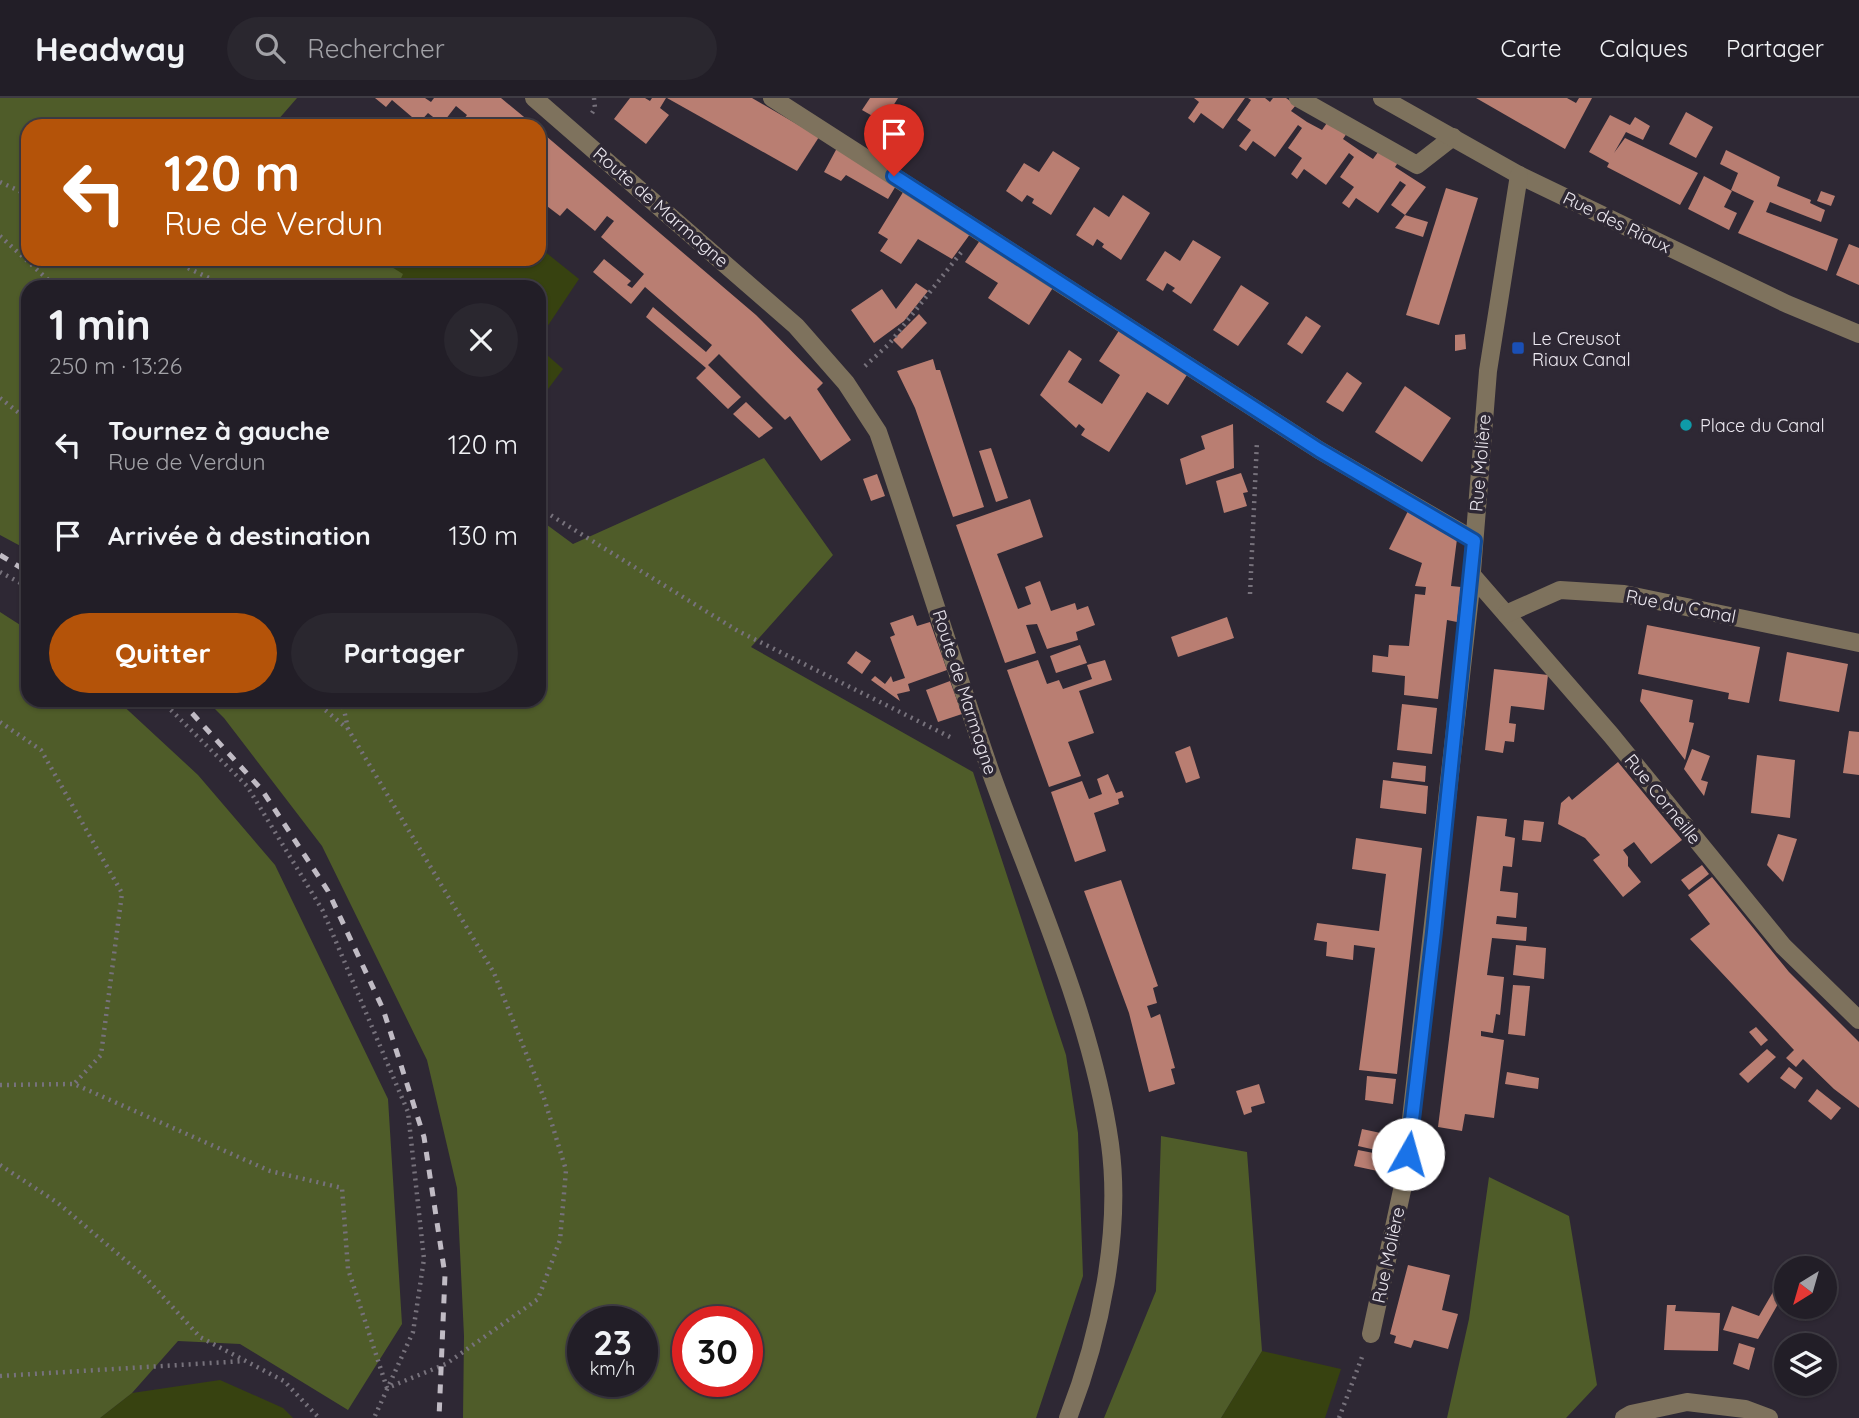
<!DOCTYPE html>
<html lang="fr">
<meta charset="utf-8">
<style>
:root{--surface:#221e27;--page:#2a272f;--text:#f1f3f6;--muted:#a2a2a7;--line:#3f3c44;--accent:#b45309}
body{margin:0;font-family:Quicksand,sans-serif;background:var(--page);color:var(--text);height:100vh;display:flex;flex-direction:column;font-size:26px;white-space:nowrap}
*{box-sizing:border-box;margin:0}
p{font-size:23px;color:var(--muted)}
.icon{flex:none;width:38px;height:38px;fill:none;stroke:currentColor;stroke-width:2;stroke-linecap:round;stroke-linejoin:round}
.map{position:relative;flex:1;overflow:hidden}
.details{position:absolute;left:21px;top:182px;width:525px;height:427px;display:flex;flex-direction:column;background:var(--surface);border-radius:21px;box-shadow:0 2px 5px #0004,0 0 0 2px var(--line)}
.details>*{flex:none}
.guide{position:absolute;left:21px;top:21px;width:525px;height:147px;border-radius:21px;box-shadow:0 2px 5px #0004,0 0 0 2px var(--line);background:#b45309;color:#fff;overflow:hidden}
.needle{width:46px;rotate:217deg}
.buttons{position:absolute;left:1774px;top:1158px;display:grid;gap:14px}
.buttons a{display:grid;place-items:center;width:63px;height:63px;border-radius:50%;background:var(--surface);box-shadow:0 2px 5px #0004,0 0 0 2px var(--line);font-size:35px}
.speed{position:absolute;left:567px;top:1208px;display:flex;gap:14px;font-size:35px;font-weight:700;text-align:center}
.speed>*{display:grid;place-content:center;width:91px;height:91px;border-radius:50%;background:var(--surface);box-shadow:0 2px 5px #0004,0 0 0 2px var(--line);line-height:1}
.speed small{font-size:18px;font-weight:400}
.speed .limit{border:10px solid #d22;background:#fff;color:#111}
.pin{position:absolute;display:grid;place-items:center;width:60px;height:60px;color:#fff;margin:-72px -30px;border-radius:50% 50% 50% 0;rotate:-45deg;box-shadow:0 0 7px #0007}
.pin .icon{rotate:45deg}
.me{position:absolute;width:77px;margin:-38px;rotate:7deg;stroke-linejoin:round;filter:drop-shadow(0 0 5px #0008)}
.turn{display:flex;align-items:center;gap:24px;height:147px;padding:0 28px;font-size:32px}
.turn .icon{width:91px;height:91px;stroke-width:2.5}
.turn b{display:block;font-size:49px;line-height:60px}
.round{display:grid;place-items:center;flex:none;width:74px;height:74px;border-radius:37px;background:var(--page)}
.head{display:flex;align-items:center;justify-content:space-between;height:119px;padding:0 28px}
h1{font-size:42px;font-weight:700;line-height:52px}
.action{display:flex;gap:14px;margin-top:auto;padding:14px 28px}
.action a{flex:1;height:80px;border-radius:42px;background:var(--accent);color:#fff;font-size:28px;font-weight:700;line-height:80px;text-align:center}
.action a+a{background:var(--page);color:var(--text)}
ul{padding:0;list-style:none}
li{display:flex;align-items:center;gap:21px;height:91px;padding:0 28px}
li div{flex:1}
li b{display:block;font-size:26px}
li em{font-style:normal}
header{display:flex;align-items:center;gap:42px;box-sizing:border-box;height:98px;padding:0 35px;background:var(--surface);border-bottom:2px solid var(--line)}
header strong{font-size:33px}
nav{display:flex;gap:38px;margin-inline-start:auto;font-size:24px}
.search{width:490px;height:63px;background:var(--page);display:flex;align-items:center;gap:18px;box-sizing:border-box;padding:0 24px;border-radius:38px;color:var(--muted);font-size:26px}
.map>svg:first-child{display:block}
.green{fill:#374210}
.forest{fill:#4f5c29;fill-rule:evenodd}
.building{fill:#b97e72}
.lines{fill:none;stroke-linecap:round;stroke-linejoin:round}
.path{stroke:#77727c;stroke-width:4.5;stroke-dasharray:2 5;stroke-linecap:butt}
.minor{stroke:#7e725d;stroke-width:18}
.rail{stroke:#c0bbc4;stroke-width:5;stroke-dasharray:9 9;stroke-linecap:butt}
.route-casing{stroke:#114b97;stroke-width:18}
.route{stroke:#1a73e8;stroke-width:12}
.transit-dot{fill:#1a4fb4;stroke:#2e2834;stroke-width:2.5}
.culture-dot{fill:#0f9aa8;stroke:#2e2834;stroke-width:2.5}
.labels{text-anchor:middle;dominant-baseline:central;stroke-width:7;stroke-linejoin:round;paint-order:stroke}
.street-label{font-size:18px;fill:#ece8f0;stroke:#2e2834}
.poi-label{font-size:18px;fill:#ece8f0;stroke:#2e2834;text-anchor:start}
</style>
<header>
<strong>Headway</strong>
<div class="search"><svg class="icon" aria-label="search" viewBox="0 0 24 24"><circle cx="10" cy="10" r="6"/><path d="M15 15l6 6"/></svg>Rechercher</div>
<nav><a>Carte</a><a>Calques</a><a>Partager</a></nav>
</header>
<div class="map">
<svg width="1859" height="1320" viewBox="0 0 1859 1320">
<rect width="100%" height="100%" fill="#2e2834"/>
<g class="green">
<path d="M539,149l40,32 -40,60v-52h-142l5,-13 -23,-15h160z"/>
<path d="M539,250l24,21 -24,32z"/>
<path d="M1262,1253l79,18 -16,49h-104z"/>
<path d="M220,1282l63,28 10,10h-193l32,-25z"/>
</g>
<g class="forest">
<path d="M0,0h297l-20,23 6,5h-255v133h351l24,15 -6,13h-369v263l-28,-15z"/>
<path d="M764,360l69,97 -82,92 222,125 93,283 12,78 5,143 -47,142h-573l1,-82 -7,-148 -30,-128 -105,-214 -98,-128 -18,-18h333v-181l34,25zM642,1223v60h-59v-60zM747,1223v60h-59v-60z"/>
<path d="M0,514l28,18v70h89l81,75 77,90 113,234 14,225 -54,86 -108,-66 -62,-3 -46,52 -32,25h-100z"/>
<path d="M1161,1038l86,16 15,199 -41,67h-117l52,-127z"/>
<path d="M1489,1079l80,39 28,169 -31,33h-119l22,-99z"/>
</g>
<g class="building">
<path d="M375,0h50l6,4 3,-4h67l34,28h-53l-7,-6 -4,5 -7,-6 3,-4 -11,-9 -14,18 -14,-11 -9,10 -27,-23 -6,7z"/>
<path d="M630,0h15l5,3 2,-3h14l-6,10 9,7 -23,29 -32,-25z"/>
<path d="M667,0h85l67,39 -22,34z"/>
<path d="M870,0h28l-15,24 -21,-12z"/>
<path d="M1194,0h51l-22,31 -22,-16 -7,10 -6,-5 11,-16z"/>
<path d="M1248,0h17l5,4 3,-4h13l10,7 -5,6 16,11 15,8 7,-10 18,13 -4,6 16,11 14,9 8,-11 18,13 -4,6 31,20 -21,28 -14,-10 15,-20 -6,-4 -22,32 -22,-15 -7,10 -7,-5 12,-16 -14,-10 14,-20 -5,-4 -23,32 -22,-16 -7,10 -6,-5 11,-16 -14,-10 14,-20 -4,-3 -23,32 -22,-16 -7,10 -7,-5 12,-16 -14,-10 14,-20z"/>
<path d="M1476,0h91l9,5 3,-5h13l-27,51z"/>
<path d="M1686,14l27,15 -17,31 -27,-14z"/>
<path d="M1610,17l20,10 5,-8 15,9 -7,14 -17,-8 -12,21 11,-15 73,35 -18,32 -73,-38 2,-4 -20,-11z"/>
<path d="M539,32l217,185 67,68 -6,6 34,51 -30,21 -31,-45 -5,4 -66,-66 -11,11 33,32 -13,12 -32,-31 10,-10 -60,-51 7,-10 53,45 6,-7 -67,-58 -14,17 -38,-32 11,-13 27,22 -4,4 5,3 12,-14 -43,-37 13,-16 -7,-5 -12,15 -28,-23 -7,8 -21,-16z"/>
<path d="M837,50l60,36 -9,15 -42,-24 -5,6 -17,-9z"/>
<path d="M1726,52l54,27 -3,9 34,14 -1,3 15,7 -4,12 -51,-20 -4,10 72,27 -11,32 -89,-38 16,-32 -23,-11 7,-17 -18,-9z"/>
<path d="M1053,53l27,17 -29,47 -19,-12 2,-4 -7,-4 -5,7 -16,-11 18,-28 15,9z"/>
<path d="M1704,78l28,15 -8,16 13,6 -8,17 -41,-21z"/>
<path d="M1446,90l32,10 -39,127 -33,-10z"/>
<path d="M905,91l68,41 -21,29 -34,-20 -17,25 -21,-13 8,-12 -10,-6z"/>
<path d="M1821,93l14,5 -4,10 -14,-5z"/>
<path d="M1123,97l27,18 -29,47 -19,-13 2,-3 -7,-5 -4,7 -17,-11 18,-28 15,10z"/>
<path d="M1405,117l23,7 -5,15 -28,-9z"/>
<path d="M983,138l73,47 -27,42 -41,-27 10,-15 -33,-21z"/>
<path d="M1193,142l28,17 -30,47 -19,-13 3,-3 -8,-5 -4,8 -17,-11 19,-29 15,10z"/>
<path d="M1849,146l10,4v37l-23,-10z"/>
<path d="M916,185l12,8 -24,30 -30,22 -23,-33 31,-21 14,20z"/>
<path d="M1241,187l28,18 -31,43 -25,-16z"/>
<path d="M919,216l8,9 -25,26 -9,-9z"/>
<path d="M1306,218l15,10 -19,28 -15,-10z"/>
<path d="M1122,228l68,44 -22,35 -21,-13 -38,60 -28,-17 4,-6 -6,-5 -3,4 -36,-33 29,-45 13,9 -14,23 34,22 18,-29 -21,-14z"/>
<path d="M1465,236l1,15 -11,2v-16z"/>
<path d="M933,261l3,11h4l44,137 -31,10 -38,-109 -18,-37z"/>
<path d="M1347,274l15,11 -19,29 -17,-10z"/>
<path d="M1405,288l46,32 -29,44 -47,-30z"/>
<path d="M746,304l27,26 -14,10 -26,-24z"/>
<path d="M1233,326l1,44 -48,17 -6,-26 25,-10 -4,-13z"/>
<path d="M991,350l17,50 -12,4 -17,-51z"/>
<path d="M1241,375l7,19 -5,1 4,13 -23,7 -8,-32z"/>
<path d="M877,376l8,22 -14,5 -8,-22z"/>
<path d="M1030,401l13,38 -46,17 21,55 13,-5 -6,-17 15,-6 11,30 24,-8 2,7 11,-4 7,19 -19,7 2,8 -31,9 -10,-25 -11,1 10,28 -31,10 -49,-138z"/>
<path d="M1409,411l48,30 -6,47 10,1 -4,35 -10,-2 -9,79 -34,-4 1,-19 -33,-4 1,-17 15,2 1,-12 20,1 6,-52 10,1 1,-8 -11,-1 7,-23 -33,-14z"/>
<path d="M913,517l4,11 13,-4 17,48 -39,14 2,7 -13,3 3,7 -29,-21 4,-4 10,8 6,-8 2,6 12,-4 -15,-41 5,-2 -5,-12z"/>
<path d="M1227,519l7,21 -56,19 -7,-20z"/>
<path d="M1647,527l113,22 -11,56 -21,-4 1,-6 -91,-19z"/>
<path d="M1080,547l7,18 -31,10 -6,-17z"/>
<path d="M856,553l15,10 -9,13 -15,-11z"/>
<path d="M1787,554l61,12 -9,48 -60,-11z"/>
<path d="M1038,562l9,24 12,-4 4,9 29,-10 -5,-14 18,-5 7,20 -33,11 15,42 -26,9 13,34 -32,11 -42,-117z"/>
<path d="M1494,571l54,6 -4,35 -33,-4 -2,17 7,1 -2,18 -9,-1 -2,12 -18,-3z"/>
<path d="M950,583l12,33 -24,8 -12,-32z"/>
<path d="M1642,591l51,11 -4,22 5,1 -9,37 -45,-59z"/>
<path d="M1402,606l35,4 -5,46 -35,-4z"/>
<path d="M1849,633l10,1v43l-16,-2z"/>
<path d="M1190,648l10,32 -14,5 -11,-31z"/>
<path d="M1692,651l18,7 -9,24 7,2 -4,14 -20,-27z"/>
<path d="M1757,657l38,5 -5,58 -39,-5z"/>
<path d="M1393,664l33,4 -1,16 -34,-4z"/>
<path d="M1618,664l64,78 -31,24 -17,-22 -11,8 5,7v9l13,16 -18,15 -30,-37 7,-5 -15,-17 -27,-14 3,-21 8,-7 3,4z"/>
<path d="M1108,676l8,19 6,-2 2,6 -6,2 1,5 -25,9 12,38 -31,11 -24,-70 31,-11 7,18 13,-5 -5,-15z"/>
<path d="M1383,682l45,6 -2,28 -46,-6z"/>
<path d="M1477,718l30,3 -2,17 10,2 -3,29 -9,-1 -3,25 18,2 -2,25 -19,-2 -1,8 31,3 -1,14 -34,-3 -5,37 17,2 -4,38 -4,-1 -3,19 -12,-2v5l23,4 -10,78 -29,-4 -3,17 -24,-4z"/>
<path d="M1524,722l20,2 -3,20 -19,-2z"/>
<path d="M1778,736l19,5 -14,43 -16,-17z"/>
<path d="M1356,740l66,10 -25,226 -38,-4 16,-122 -21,-3 -1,15 -27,-4 1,-14 -13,-2 3,-17 62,8 7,-57 -34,-5z"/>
<path d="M1702,767l7,9 -20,16 -8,-10z"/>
<path d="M1712,779l77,95 70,70v66l-25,-19 -31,-30 -7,8 -10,-9 8,-8 -104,-111 20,-15 -22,-29z"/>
<path d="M1121,782l37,106 -5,2 4,15 -10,3 4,12 9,-4 15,54 -4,1 4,15 -26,8 -20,-79 -45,-122z"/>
<path d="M1516,847l30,3 -2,31 -31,-4z"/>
<path d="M1513,887l17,1 -5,50 -17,-2z"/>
<path d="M1756,929l12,13 -7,6 -12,-14z"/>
<path d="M1767,951l9,8 -28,26 -9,-9z"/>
<path d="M1789,969l14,11 -8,11 -15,-11z"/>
<path d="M1507,974l32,6 -1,11 -33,-5z"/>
<path d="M1367,978l29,3 -3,25 -28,-4z"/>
<path d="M1259,986l6,19 -14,4 1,5 -8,3 -8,-24z"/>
<path d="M1817,991l24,19 -10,12 -23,-19z"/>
<path d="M1362,1031l28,6 -1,18 -31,-7z"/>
<path d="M1358,1052l31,6 -2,17 -33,-7z"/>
<path d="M1408,1167l42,10 -8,35 16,4 -10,35 -34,-9 -3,8 -17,-5 2,-7 -6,-2z"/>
<path d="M1773,1194l9,5 -24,42 -35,-9 9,-24 27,10z"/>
<path d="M1667,1207h9l-1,6 45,2 -2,38 -54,-1z"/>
<path d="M1739,1245l16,5 -6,22 -16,-6z"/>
</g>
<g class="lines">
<g class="path">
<path d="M592,15l3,-5 -1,-10"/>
<path d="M0,84l28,13"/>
<path d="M0,138l56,51"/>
<path d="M169,161l59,28"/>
<path d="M865,268l24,-22 74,-94"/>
<path d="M0,300l28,22"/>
<path d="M539,410l199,123 212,106"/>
<path d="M0,474l28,15"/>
<path d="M1250,496l7,-153"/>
<path d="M161,602l86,86 76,125 85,201 16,147 -11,73 -39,86"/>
<path d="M342,602l6,29"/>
<path d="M0,624l41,28 81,143 -21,162 -27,29 196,87 72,17 6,81 39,119 59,-24 92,-65 22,-59 6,-70 -22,-72 -50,-125 -146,-244 -35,-29"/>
<path d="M0,987l74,-1"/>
<path d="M0,1067l58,38 86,73 56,61 84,44 35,37"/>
<path d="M0,1278l244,-15"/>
<path d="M1339,1320l23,-61"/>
</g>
<g class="minor">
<path d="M534,0l262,228 50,57 32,49c39,113 74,228 113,341 43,120 101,245 119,371 12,88 -10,192 -42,274"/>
<path d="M772,0l547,352 155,90"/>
<path d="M1298,0l119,67 36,-28"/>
<path d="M1382,0l137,77 268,129 72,30"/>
<path d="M1471,476l140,161 172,211 76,74"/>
<path d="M1506,516l54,-24 64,4 235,49"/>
<path d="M1371,1236l33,-153 66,-585 18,-225 31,-196"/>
<path d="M1624,1320l7,-4 56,-12 58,7 24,9"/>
</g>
<g class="rail">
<path d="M0,457l28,17"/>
<path d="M180,602l82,90 66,101 55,118 41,128 21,138 -6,143"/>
</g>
</g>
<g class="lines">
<g class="route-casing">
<path id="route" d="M894,78l425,274 155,91 -40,391 -26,222"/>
</g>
<use href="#route" class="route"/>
</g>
<rect class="transit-dot" x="1511" y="243" width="14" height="14" rx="3.5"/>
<circle class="culture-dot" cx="1686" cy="327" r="7"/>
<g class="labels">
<g class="street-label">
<text transform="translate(661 109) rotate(41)">Route de Marmagne</text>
<text transform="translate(1617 124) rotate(26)">Rue des Riaux</text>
<text transform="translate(1480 365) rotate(-85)">Rue Molière</text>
<text transform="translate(1681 508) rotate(11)">Rue du Canal</text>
<text transform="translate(965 594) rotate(72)">Route de Marmagne</text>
<text transform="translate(1663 701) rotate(51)">Rue Corneille</text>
<text transform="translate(1388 1157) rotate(-78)">Rue Molière</text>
</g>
<g class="poi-label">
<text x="1532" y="240">Le Creusot<tspan x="1532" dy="21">Riaux Canal</tspan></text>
<text x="1700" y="327">Place du Canal</text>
</g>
</g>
</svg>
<div class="buttons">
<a><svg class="needle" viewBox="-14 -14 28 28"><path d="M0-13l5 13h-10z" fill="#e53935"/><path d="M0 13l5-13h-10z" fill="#a2a2a7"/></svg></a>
<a><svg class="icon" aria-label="layers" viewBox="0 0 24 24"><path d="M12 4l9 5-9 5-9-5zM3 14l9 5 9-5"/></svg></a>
</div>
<div class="speed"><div>23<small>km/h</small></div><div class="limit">30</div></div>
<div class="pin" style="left:894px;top:78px;background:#d93025"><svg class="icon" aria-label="arrive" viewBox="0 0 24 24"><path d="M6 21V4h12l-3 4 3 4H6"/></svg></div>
<svg class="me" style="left:1408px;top:1056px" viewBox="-20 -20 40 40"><circle r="19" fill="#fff"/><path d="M0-13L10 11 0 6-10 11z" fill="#1a73e8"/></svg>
<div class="guide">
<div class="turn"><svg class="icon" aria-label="left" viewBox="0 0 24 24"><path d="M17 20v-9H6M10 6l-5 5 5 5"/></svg><div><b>120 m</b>Rue de Verdun</div></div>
</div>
<section class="details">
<div class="head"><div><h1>1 min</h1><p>250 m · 13:26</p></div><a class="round"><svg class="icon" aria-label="close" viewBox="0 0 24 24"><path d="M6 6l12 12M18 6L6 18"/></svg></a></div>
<ul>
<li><svg class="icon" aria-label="left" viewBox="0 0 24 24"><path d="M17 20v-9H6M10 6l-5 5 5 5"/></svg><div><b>Tournez à gauche</b><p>Rue de Verdun</p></div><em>120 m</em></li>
<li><svg class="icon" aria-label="arrive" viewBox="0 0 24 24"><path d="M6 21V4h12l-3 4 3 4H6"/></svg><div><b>Arrivée à destination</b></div><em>130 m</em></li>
</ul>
<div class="action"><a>Quitter</a><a>Partager</a></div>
</section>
</div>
